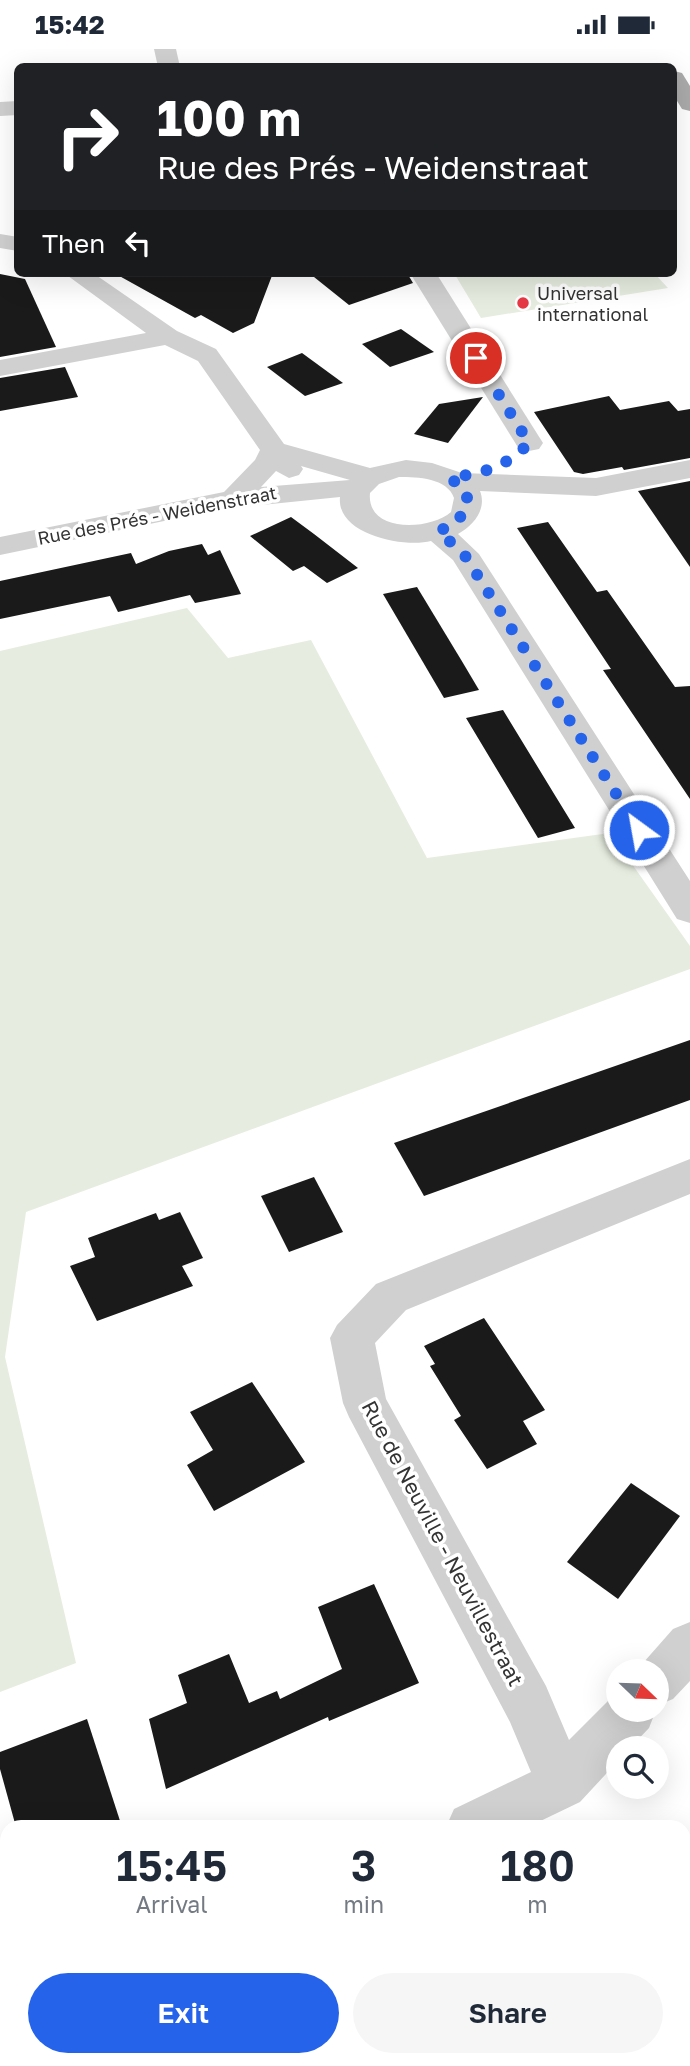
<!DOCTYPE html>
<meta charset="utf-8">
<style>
:root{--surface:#fff;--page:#f6f6f7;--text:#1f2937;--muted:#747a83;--accent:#2563eb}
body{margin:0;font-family:"Golos Text",sans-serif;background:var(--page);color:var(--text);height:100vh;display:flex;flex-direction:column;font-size:26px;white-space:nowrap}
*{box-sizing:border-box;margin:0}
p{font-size:23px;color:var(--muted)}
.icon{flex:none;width:38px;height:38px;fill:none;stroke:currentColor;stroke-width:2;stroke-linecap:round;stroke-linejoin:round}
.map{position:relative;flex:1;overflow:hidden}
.details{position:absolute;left:0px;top:1771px;width:691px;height:247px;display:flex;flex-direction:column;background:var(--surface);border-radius:21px 21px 0 0;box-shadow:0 7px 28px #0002}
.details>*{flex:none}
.banner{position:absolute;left:14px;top:14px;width:663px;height:214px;border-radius:10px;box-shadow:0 7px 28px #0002;background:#202124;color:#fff;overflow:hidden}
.needle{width:46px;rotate:113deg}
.controls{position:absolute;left:606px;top:1610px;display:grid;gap:14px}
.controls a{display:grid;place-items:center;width:63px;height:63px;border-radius:50%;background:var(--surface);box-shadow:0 7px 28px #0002;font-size:35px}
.pin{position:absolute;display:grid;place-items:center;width:60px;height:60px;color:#fff;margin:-30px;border:4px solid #fff;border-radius:50%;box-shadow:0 2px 7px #0007}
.me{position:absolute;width:77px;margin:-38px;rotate:328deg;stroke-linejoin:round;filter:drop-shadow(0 0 5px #0008)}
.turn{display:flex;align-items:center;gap:24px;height:147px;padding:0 28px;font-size:32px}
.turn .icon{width:91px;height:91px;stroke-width:2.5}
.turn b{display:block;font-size:49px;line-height:60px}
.then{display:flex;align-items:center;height:66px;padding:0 28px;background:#0003;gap:14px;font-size:26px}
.eta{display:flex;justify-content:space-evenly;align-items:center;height:119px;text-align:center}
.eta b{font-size:42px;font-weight:600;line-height:49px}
.cta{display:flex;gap:14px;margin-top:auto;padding:14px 28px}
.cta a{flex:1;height:80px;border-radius:42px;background:var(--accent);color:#fff;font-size:28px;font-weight:600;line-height:80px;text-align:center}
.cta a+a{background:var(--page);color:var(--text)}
.status{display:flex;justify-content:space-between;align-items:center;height:49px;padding:0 35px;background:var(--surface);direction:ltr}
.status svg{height:19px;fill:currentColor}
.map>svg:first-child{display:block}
.green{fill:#e6ecdf}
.building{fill:#1a1a1a}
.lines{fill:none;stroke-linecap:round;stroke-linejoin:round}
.minor{fill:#d0d0d0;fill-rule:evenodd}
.major{fill:#ababab;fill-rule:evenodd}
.route{stroke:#2563eb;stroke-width:12;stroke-dasharray:0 21.6}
.poi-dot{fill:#e63946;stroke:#fff;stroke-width:2.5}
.labels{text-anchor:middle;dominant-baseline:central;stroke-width:7;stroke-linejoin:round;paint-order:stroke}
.far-poi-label{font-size:18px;fill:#333;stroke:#fff;text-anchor:start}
.far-street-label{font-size:18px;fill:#333;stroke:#fff}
.street-label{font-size:21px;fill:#333;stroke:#fff}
</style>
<div class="status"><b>15:42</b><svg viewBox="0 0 49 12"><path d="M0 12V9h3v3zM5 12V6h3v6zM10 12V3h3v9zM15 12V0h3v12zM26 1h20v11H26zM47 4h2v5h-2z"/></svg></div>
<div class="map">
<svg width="690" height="2017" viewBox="0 0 690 2017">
<rect width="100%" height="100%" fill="#fff"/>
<g class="green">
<path d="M454,224h200l14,15 -187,30z"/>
<path d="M187,559l41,50 83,-18 116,218 183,-25 80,113v23l-664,243 -21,145 71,306 -76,29v-1041z"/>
</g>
<g class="building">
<path d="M114,224h159l-19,50 -21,10 -32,-18 -6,3z"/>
<path d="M309,224h98l6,10 -64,22z"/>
<path d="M0,225l25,5 31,68 -56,10z"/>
<path d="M401,280l33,23 -44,15 -28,-23z"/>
<path d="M302,304l41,30 -38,13 -38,-29z"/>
<path d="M65,318l13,30 -78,14v-33z"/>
<path d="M609,347l11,14 49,-9 9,10 12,-2v49l-66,12 -2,-3 -39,7 -9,-2 -40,-60z"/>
<path d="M483,348l-35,46 -34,-9 25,-30z"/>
<path d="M690,432v86l-52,-76z"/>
<path d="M291,468l23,17 44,34 -31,15 -23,-17 -11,5 -43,-35z"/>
<path d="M548,473l49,70 10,-2 68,97 15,-1v113l-87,-129 8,-1 -94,-141z"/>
<path d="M202,495l6,11 12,-5 21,44 -46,9 -5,-8 -72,17 -8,-16 -110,23v-38l131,-28 5,11 33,-13z"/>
<path d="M417,538l46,76 16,27 -35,8 -61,-104z"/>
<path d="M503,661l53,87 19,31 -37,10 -72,-120z"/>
<path d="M690,991v60l-266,96 -30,-53z"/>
<path d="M314,1128l29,55 -54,20 -28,-56z"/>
<path d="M180,1163l23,46 -21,8 11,20 -96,35 -27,-55 25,-9 -7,-19 68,-25 3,7z"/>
<path d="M484,1269l61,92 -22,11 14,23 -50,25 -33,-49 7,-4 -31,-50 5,-2 -11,-18z"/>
<path d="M252,1333l53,80 -91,49 -27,-46 26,-15 -23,-38z"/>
<path d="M631,1434l49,33 -62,83 -51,-37z"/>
<path d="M374,1535l45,99 -90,38 -1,-4 -162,72 -17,-70 38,-16 -9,-28 51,-21 20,49 28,-12 3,8 62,-30 -24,-62z"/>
<path d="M87,1670l35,108h-106l-16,-58v-17z"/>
</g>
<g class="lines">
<g class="minor">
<path d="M154,0h22l4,18h-22z"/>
<path d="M18,52v14l-18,1v-14z"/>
<path d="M0,185l18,3v14l-18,-3z"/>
<path d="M64,224h29l84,58 39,18 68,95 86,24 36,-8 26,3 30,10 134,5 94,-18v18l-94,18 -116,-5c7,18 -6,34 -22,43l21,20 211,327v42l-13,-4 -224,-359 -22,-19c-26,7 -95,-6 -91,-44l-118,12 -222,46v-18l224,-45 31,-32 5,-10 -62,-89 -33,-16 -165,31v-16l146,-27zM301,417l49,14 -89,7 15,-16 13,7 10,-3 4,-6zM399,428c19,0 48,1 55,21l-3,14c-22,19 -85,21 -81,-19l9,-9z"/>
<path d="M410,224h26l107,170 -4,6 -10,2 -10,-2z"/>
<path d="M690,1110v35l-284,116 -31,33 11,56 160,287 23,54 49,-49v19h38l-7,18 -19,20h-12v13l-38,41 -52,25h-82l8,-18 77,-37 -21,-50 -161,-305 -6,-14 -13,-65 7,-13 39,-41z"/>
<path d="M690,1573v59l-17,18 -17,7v-35h-20l37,-42z"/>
<path d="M7,1904v55l-7,3v-55z"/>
<path d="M587,2011h58l3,6h-58z"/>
</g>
<path class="major" d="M674,22l8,2 8,13v25l-8,-2 -8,-13z"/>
</g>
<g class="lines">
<path class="route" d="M476,309l53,85c-21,23 -49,32 -79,34l17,17v15l-14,16 -15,6 26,23 175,276"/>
</g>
<circle class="poi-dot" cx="523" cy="254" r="7"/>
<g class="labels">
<g class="far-poi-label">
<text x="537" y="244">Universal<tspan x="537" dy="21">international</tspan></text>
</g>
<g class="far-street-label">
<text transform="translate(157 466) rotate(-11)">Rue des Prés - Weidenstraat</text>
</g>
<g class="street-label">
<text transform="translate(443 1494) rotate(62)">Rue de Neuville - Neuvillestraat</text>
</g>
</g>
</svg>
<div class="controls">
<a><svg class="needle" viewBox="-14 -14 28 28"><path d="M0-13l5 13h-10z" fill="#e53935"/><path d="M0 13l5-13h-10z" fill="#747a83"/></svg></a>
<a><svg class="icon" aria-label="search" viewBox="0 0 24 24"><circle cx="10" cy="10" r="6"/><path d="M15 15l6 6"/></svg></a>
</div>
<div class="pin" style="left:476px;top:309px;background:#d93025"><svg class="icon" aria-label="arrive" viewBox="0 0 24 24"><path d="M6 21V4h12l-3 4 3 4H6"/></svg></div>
<svg class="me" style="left:639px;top:781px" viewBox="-20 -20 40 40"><circle r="17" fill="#2563eb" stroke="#fff" stroke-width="3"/><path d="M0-11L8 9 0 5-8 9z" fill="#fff"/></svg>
<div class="banner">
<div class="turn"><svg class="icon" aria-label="right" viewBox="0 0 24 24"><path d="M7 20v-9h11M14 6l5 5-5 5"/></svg><div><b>100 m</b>Rue des Prés - Weidenstraat</div></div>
<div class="then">Then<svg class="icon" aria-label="left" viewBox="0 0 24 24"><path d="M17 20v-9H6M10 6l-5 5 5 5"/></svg></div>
</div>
<section class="details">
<div class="eta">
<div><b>15:45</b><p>Arrival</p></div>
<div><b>3</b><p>min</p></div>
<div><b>180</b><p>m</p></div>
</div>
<div class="cta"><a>Exit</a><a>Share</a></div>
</section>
</div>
